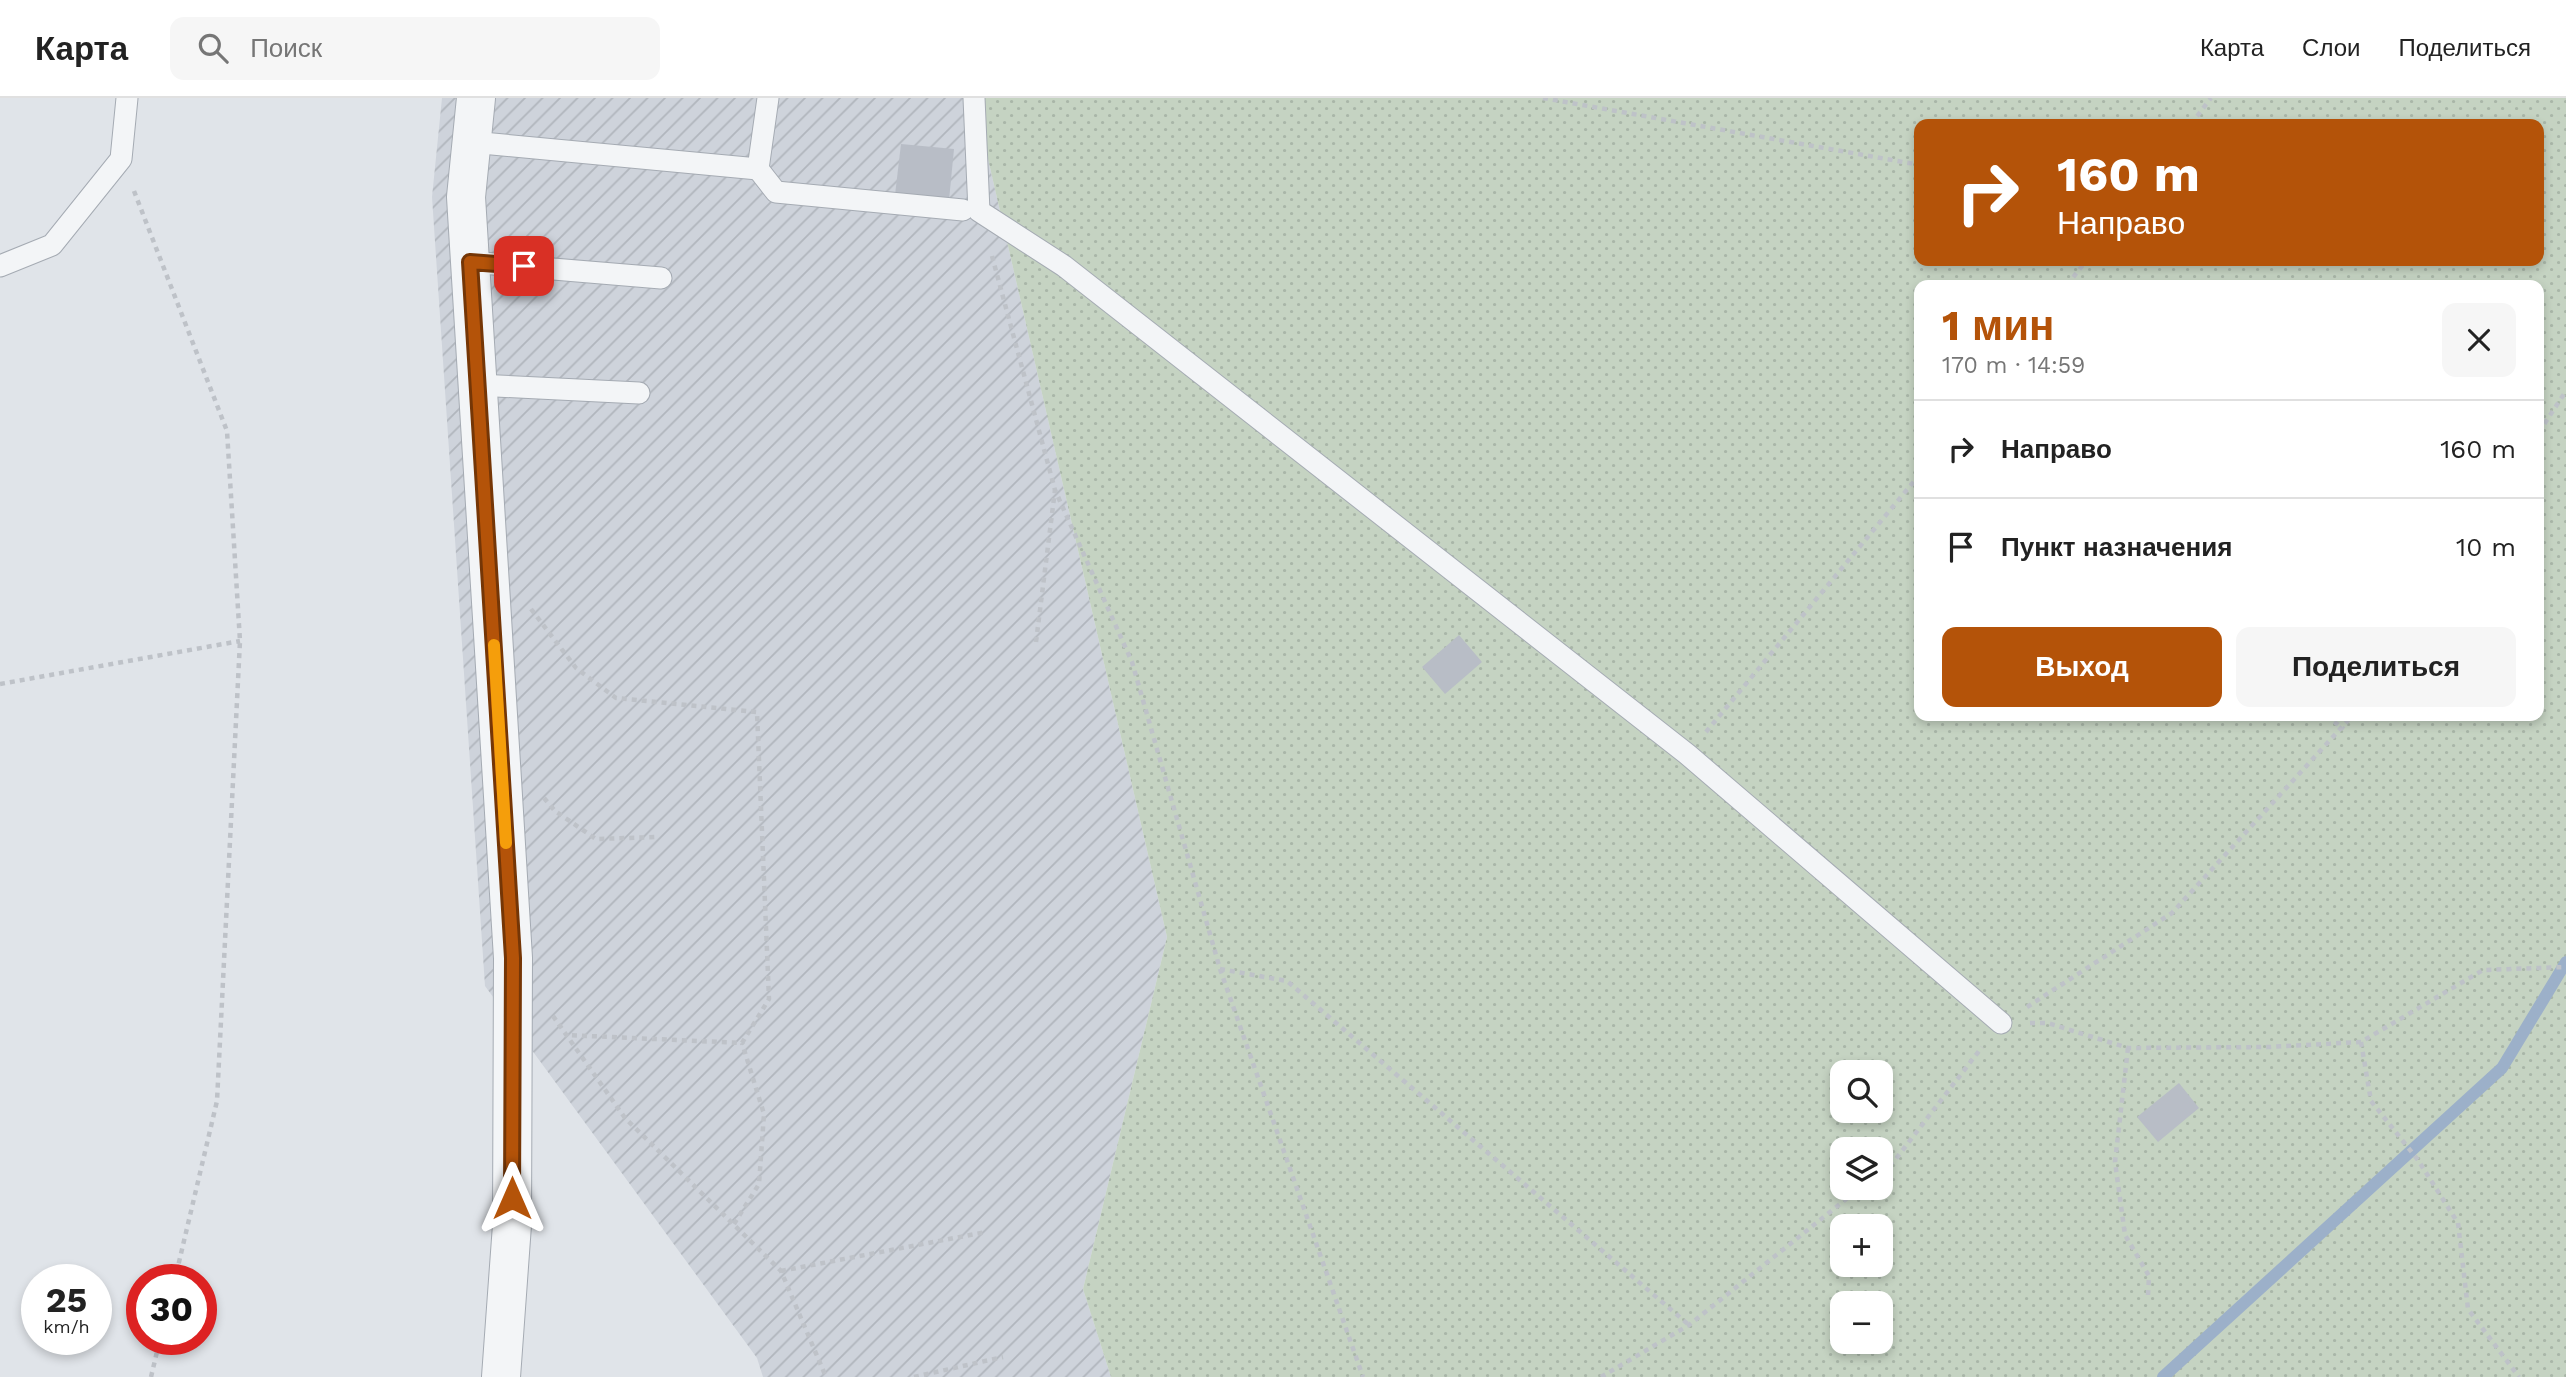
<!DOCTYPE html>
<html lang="ru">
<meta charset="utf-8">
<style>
:root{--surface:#fff;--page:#f6f6f6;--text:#222;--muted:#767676;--line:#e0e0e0;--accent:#b45309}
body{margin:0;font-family:"Work Sans",sans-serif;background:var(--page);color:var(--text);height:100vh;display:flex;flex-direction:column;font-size:26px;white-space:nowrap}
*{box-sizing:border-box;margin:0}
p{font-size:23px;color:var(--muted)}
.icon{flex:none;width:38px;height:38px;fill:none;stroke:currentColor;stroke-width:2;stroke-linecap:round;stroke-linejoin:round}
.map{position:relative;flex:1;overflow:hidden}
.panel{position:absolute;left:1914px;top:182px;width:630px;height:441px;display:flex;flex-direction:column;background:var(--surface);border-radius:14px;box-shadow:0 4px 10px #0003}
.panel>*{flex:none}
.top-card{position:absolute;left:1914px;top:21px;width:630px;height:147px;border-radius:14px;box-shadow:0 4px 10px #0003;background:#b45309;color:#fff;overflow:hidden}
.buttons{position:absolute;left:1830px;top:962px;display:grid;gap:14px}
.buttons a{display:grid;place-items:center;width:63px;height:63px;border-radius:14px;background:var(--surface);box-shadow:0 4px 10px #0003;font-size:35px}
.speed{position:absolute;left:21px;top:1166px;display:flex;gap:14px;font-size:35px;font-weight:700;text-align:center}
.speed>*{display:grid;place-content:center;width:91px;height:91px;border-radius:50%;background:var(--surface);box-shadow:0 4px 10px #0003;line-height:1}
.speed small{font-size:18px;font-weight:400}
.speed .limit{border:10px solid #d22;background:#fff;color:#111}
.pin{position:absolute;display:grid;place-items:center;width:60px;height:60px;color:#fff;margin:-30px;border-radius:14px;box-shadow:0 4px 10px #0006}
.me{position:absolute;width:77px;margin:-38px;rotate:0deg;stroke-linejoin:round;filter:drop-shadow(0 0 5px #0008)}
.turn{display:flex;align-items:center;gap:24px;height:147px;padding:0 28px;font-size:32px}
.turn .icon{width:91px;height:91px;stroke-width:2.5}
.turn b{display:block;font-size:49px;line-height:60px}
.round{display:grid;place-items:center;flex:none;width:74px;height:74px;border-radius:14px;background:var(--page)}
.headline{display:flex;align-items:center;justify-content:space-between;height:119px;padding:0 28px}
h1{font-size:42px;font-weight:700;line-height:52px;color:var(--accent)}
.cta{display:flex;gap:14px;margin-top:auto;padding:14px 28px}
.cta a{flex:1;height:80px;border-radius:14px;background:var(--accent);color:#fff;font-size:28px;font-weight:700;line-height:80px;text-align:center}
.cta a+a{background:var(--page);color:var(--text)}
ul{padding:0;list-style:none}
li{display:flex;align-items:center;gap:21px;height:98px;padding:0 28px;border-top:2px solid var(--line)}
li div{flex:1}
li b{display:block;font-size:26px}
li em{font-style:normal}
header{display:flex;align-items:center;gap:42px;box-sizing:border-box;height:98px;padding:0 35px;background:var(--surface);border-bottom:2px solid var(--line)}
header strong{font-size:33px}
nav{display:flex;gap:38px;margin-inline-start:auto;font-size:24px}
.search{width:490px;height:63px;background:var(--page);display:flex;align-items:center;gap:18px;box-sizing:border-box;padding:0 24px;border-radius:14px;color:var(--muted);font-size:26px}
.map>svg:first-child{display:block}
.industrial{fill:url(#industrial-furrows)}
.garden{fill:url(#garden-dots);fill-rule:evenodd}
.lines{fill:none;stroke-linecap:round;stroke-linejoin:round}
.stream{stroke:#9cb0c9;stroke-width:12}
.building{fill:#b8bdc6}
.lane-casing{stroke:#a5abb3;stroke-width:23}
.street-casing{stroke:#a5abb3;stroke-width:40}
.path{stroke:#bec2c8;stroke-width:4.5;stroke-dasharray:5 5;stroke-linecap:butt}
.lane{stroke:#f3f5f7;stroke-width:21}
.street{stroke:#f3f5f7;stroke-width:38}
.route-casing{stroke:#753606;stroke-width:18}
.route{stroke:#b45309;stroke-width:12}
.slow{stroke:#f59e0b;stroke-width:12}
</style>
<header>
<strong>Карта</strong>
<div class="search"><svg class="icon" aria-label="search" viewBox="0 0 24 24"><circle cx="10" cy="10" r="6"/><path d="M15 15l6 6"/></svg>Поиск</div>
<nav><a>Карта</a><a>Слои</a><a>Поделиться</a></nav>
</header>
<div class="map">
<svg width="2566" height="1279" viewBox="0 0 2566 1279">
<defs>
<pattern id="industrial-furrows" width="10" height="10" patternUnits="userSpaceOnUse" patternTransform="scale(1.75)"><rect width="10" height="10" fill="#ced3db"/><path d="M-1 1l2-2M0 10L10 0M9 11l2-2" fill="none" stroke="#b1b6bd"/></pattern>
<pattern id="garden-dots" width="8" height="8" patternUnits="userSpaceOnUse" patternTransform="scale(1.75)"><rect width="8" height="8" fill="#c5d3c2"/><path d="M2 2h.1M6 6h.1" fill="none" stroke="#a9b6a8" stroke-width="1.8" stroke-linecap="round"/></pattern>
</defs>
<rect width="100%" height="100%" fill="#e0e4e9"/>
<path class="industrial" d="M442,0h532l193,839 -84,352 28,88h-348l-6,-19 -272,-372 -53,-789z"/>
<path class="garden" d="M974,0h1592v1279h-1455l-28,-88 84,-352zM1920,26h619v137h-619zM1920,187h619v431h-619zM1843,975h38v38h-38zM1843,1052h38v38h-38zM1843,1129h38v38h-38zM1843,1206h38v38h-38z"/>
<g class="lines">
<path class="stream" d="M2163,1279l339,-309 64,-106"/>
</g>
<g class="building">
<path d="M901,46l53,5 -5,51 -54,-5z"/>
<path d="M1459,537l23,27 -37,32 -23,-27z"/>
<path d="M2179,985l20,25 -41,34 -21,-25z"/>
</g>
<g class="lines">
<g class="lane-casing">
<g id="lane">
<path d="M974,0l5,113 85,55 623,488 314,269"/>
<path d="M471,44l287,27 10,-71"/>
<path d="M758,71l18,23 187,18"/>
<path d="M470,164l191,16"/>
<path d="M0,168l52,-21 69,-86 6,-61"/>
<path d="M477,287l162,8"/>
</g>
</g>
<g class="street-casing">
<path id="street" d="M476,0l-10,99 47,761 -1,267 -11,152"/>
</g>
<g class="path">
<path d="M1543,0l377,67"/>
<path d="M2191,26l20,-26"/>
<path d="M134,93l93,240 13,210 -23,460 -42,178"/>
<path d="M992,158l63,234 77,172 88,307 143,408"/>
<path d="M2067,187l19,-24"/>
<path d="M2539,334l27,-41"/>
<path d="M531,511l45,59 40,30 141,14 12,287 -27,44 -175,-8"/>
<path d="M1036,544l19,-152"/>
<path d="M0,586l240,-43"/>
<path d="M2326,618l18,13"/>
<path d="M1706,634l214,-258"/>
<path d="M544,700l11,13 41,28 60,-2"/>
<path d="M1220,871l67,12 402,344"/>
<path d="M2027,909l145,-94 180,-197"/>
<path d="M553,918l72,102 156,153 45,106"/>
<path d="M2030,925h18l80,25 141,-1 92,-5 122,-72 83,-3"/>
<path d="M2361,944l10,59 47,59 40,63 10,86 51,68"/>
<path d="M2128,950l-13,114 10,73 24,41 -1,19"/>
<path d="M1881,1073l14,-11 87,-113"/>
<path d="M734,1126l25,-40 5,-70 -22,-71"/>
<path d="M781,1173l205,-39"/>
<path d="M151,1279l9,-38"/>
<path d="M914,1279l89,-20"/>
<path d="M1601,1279l88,-52 171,-137"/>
</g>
<use href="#lane" class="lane"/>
<use href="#street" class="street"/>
</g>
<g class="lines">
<g class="route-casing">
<path id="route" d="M512,1100l1,-240 -43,-696 54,4"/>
</g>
<use href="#route" class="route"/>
<path class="slow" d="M494,547l12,198"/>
</g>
</svg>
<div class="buttons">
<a><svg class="icon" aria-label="search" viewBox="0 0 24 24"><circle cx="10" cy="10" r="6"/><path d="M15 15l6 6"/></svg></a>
<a><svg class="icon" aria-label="layers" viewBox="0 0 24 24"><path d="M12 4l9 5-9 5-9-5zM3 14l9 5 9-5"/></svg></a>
<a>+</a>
<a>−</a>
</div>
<div class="speed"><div>25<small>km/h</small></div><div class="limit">30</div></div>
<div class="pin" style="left:524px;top:168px;background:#d93025"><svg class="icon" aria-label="arrive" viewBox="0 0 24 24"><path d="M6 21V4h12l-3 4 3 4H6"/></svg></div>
<svg class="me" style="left:512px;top:1100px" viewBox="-20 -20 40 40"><path d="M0-17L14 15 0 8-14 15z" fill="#b45309" stroke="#fff" stroke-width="4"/></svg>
<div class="top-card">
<div class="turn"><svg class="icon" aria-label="right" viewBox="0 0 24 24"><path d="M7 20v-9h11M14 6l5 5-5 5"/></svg><div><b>160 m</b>Направо</div></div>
</div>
<section class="panel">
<div class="headline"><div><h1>1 мин</h1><p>170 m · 14:59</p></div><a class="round"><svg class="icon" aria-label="close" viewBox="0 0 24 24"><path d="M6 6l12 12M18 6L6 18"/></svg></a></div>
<ul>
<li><svg class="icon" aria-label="right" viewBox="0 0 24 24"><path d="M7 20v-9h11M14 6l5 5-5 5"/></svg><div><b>Направо</b></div><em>160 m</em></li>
<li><svg class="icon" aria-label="arrive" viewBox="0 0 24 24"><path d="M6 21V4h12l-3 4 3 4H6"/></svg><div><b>Пункт назначения</b></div><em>10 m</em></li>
</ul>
<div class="cta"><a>Выход</a><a>Поделиться</a></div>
</section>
</div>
